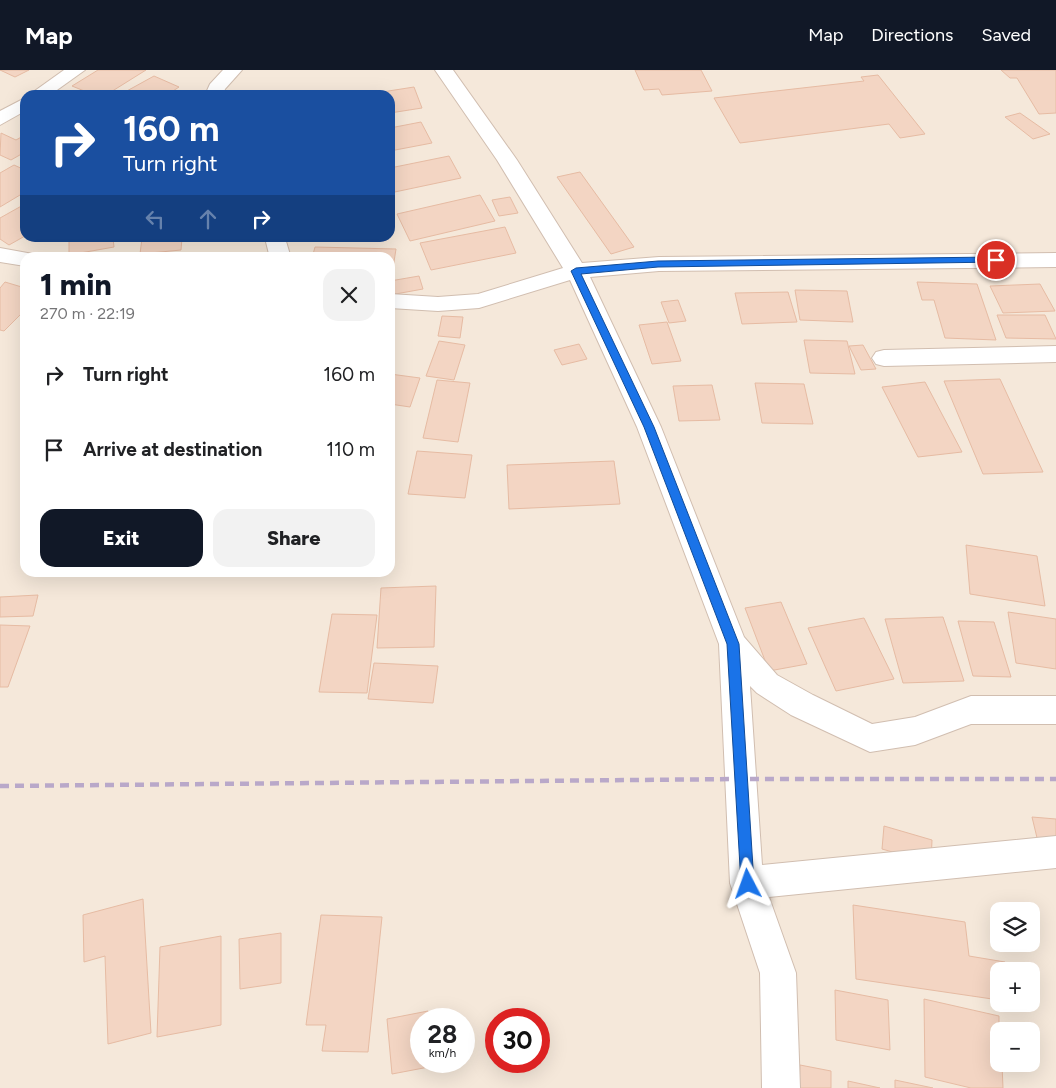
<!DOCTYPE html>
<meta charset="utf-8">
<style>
:root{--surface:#fff;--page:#f2f2f2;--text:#202124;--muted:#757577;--accent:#111827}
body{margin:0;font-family:Figtree,sans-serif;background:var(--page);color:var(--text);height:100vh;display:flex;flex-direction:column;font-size:19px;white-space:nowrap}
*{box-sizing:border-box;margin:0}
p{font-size:16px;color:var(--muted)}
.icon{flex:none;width:28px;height:28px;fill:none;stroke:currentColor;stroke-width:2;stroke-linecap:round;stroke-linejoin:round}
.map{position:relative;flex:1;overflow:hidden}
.panel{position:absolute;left:20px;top:182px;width:375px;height:325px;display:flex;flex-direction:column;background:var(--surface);border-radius:15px;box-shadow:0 5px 20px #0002}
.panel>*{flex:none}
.guide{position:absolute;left:20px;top:20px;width:375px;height:152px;border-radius:15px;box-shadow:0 5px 20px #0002;background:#1a4fa0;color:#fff;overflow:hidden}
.tools{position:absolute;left:990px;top:832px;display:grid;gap:10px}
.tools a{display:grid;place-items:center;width:50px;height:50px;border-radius:10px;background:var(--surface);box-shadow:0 5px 20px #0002;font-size:25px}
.speed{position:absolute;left:410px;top:938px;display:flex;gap:10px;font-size:25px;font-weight:700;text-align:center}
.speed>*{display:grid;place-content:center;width:65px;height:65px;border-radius:50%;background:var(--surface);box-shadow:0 5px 20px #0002;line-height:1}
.speed small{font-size:12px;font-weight:400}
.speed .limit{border:8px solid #d22;background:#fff;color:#111}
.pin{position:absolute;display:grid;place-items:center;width:42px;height:42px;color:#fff;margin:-21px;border:2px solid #fff;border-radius:50%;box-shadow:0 1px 5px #0007}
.me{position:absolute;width:55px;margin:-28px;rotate:356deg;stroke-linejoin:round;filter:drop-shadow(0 0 4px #0008)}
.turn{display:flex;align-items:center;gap:18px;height:105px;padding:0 20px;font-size:22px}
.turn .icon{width:65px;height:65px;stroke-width:2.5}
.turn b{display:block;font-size:35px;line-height:42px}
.lanes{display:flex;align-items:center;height:48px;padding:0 20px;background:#0003;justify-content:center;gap:25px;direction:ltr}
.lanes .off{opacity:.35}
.round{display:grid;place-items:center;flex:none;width:52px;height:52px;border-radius:15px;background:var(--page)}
.overview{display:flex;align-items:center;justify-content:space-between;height:85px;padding:0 20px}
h1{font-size:30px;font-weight:800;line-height:38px;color:var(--accent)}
.cta{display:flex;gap:10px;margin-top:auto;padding:10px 20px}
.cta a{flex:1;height:58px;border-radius:15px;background:var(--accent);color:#fff;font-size:20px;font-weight:800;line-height:58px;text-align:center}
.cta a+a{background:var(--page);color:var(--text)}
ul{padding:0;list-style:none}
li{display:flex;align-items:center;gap:15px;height:75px;padding:0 20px}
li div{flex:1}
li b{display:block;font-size:19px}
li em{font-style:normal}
header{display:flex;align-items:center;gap:30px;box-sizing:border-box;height:70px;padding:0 25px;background:var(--accent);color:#fff}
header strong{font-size:24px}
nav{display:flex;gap:28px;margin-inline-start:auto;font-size:18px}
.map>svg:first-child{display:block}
.residential{fill:#f5e8da;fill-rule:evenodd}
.building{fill:#f3d5c3;stroke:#e6bba3}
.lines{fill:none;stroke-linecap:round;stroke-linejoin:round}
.minor-casing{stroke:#d1beb0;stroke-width:2}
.minor{fill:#fff;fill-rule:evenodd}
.rail{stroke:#b9a8c9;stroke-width:4.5;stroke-dasharray:9 6;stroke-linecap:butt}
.route{fill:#1a73e8;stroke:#114b97}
</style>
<header>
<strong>Map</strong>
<nav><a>Map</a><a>Directions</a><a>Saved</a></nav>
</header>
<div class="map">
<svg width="1056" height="1018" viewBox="0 0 1056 1018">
<rect width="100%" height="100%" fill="#fdf6ec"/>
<path class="residential" d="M0,0h1056v1018h-1056zM25,25h365v143h-365zM25,188h365v314h-365zM999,841h32v33h-32zM999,901h32v33h-32zM421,949h43v42h-43zM496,949h43v42h-43zM999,961h32v33h-32z"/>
<g class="building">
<path d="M0,0h29l-14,7z"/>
<path d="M98,0h48l-40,25h-12l-22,-9z"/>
<path d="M635,0h66l11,21 -50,4 -3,-6 -15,1z"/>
<path d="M1001,0h55v43l-17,1 -22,-36h-7z"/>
<path d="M878,5l47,59 -25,4 -11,-14 -149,19 -26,-45 150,-17 -3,-4z"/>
<path d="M154,6l25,11 -12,8h-37l-5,-3z"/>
<path d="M414,17l8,21 -32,5v-18h-27z"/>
<path d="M1020,43l30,21 -17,5 -28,-22z"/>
<path d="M421,52l11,21 -42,8v-23z"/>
<path d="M1,63l15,7 9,-5v17l-14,8 -11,-5z"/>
<path d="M449,86l12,22 -71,15v-25z"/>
<path d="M14,95l11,5v22l-25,15v-34z"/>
<path d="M580,102l54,75 -23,7 -54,-77z"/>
<path d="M480,125l15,26 -85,20 -13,-27z"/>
<path d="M510,127l8,16 -19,3 -7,-16z"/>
<path d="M25,134v32l-16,9 -9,-6v-21z"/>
<path d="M505,157l11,26 -85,17 -11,-27z"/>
<path d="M69,168h44l1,9 -45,8z"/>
<path d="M142,168h40l-1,12 -41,4z"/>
<path d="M315,177l81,2 -5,32 -1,-23h-78z"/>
<path d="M199,183l-1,5h-29v-3z"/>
<path d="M419,206l4,13 -33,6v-14z"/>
<path d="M5,212l20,6v22l-21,21 -4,-1v-42z"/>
<path d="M917,212l60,2 19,56 -51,-2 -11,-38h-12z"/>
<path d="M1040,214l15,27 -52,2 -13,-27z"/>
<path d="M795,220l52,1 6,31 -53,-2z"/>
<path d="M788,222l9,30 -55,2 -7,-31z"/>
<path d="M678,230l8,21 -17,2 -8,-21z"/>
<path d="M997,245h48l11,24 -50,-1z"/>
<path d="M442,246l21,1 -3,21 -22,-2z"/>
<path d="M667,252l14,39 -29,3 -13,-39z"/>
<path d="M804,270l43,1 8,33 -45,-1z"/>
<path d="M439,271l26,4 -11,35 -28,-4z"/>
<path d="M579,274l8,15 -25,6 -8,-15z"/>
<path d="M863,275l13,24 -15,1 -12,-24z"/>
<path d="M390,304l30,4 -10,29 -20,-3z"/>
<path d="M1000,309l43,93 -60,2 -39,-93z"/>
<path d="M437,310l33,3 -12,59 -35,-4z"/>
<path d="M925,312l37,70 -44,5 -36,-70z"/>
<path d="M755,313l49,1 9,40 -51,-1z"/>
<path d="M712,315l8,35 -41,1 -6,-35z"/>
<path d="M417,381l55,4 -7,43 -57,-4z"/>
<path d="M614,391l6,43 -111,5 -2,-44z"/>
<path d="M966,475l71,11 8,50 -75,-12z"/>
<path d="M436,516l-2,61 -57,1 4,-60z"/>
<path d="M38,525l-5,21 -33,1v-20z"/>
<path d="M781,532l26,62 -38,7 -24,-63z"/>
<path d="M1008,542l48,7v50l-40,-6z"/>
<path d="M332,544l45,1 -10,78 -48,-1z"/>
<path d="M943,547l21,64 -61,2 -18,-64z"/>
<path d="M864,548l30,61 -58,12 -28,-63z"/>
<path d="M958,551l36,1 17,55 -38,-1z"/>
<path d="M0,555l30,1 -22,61h-8z"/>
<path d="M374,593l64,3 -5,37 -65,-4z"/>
<path d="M1032,747l24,2v28l-17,-1z"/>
<path d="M884,756l48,14 -1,23 -49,-14z"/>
<path d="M143,829l8,134 -43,11 -3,-88 -21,6 -1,-47z"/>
<path d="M853,835l112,17 4,34 36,6 1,9h-7v29l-143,-21z"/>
<path d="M321,845l61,2 -14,135 -46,-1 4,-26h-20z"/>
<path d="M281,863v50l-41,6 -1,-50z"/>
<path d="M221,866v89l-64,12 3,-90z"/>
<path d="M835,920l53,10 2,50 -54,-10z"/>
<path d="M924,929l75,17v48h3l1,24h-32l-46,-11z"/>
<path d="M428,941l1,8h-8v42h13v5l-42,8 -5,-55z"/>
<path d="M800,995l31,6v17h-32z"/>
<path d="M895,1010l38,8h-38z"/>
<path d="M848,1011l32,7h-32z"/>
</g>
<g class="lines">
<g class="minor-casing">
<g id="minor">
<path d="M64,0h21l-35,25h-21z"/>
<path d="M223,0h19l-17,19 -2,6h-18l5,-11z"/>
<path d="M435,0h18l64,90 65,103 77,-6 397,-4v14l-397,4 -69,6 71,150 83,210 33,38 36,20 59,29 43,-7 56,-21h85v28h-85l-56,21 -45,7 -79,-37 -34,-22 -7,-7 12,179 294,-29v32l-287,29 27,76 4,115h-38l-2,-115 -30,-90 -11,-239 -82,-217 -67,-147 -91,28 -41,3 -48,-3v-14l48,3 40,-3 85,-26 -66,-108z"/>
<path d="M25,28v13l-25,14v-14z"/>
<path d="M265,168h20l6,20h-21z"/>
<path d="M0,178l33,6 2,4h-10v8l-25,-4z"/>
<path d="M1056,276v16l-172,4 -8,-2 -4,-6 4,-6 8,-2z"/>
</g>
</g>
<use href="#minor" class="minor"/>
<path class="rail" d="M0,716l741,-7h315"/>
</g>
<path class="route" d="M996,187l5,3 -2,2 -341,5 -77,7 73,153 85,217 15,240 -2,4 -4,2 -5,-2 -2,-4 -14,-240 -83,-217 -73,-156 5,-3 82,-7z"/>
</svg>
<div class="tools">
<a><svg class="icon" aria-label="layers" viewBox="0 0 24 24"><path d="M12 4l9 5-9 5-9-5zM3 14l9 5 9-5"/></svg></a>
<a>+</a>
<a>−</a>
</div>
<div class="speed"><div>28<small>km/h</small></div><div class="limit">30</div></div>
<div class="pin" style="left:996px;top:190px;background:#d93025"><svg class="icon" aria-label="arrive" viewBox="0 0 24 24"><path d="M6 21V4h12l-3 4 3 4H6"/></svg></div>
<svg class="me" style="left:748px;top:814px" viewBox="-20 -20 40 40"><path d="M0-17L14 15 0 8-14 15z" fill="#1a73e8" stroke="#fff" stroke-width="4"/></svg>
<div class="guide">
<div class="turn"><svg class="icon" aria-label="right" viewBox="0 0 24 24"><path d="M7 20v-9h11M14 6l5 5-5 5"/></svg><div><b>160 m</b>Turn right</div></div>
<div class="lanes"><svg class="icon off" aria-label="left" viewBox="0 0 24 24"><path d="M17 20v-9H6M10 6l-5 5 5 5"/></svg><svg class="icon off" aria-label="ahead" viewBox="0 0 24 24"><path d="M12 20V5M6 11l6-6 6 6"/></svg><svg class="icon" aria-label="right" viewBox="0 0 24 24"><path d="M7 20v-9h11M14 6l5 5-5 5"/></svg></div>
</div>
<section class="panel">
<div class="overview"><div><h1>1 min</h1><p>270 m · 22:19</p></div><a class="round"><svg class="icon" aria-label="close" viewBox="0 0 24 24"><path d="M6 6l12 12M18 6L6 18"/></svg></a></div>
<ul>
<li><svg class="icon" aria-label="right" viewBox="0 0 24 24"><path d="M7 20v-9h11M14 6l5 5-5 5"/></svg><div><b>Turn right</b></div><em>160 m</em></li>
<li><svg class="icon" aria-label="arrive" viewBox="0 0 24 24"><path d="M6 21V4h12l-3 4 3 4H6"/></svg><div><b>Arrive at destination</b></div><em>110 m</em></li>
</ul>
<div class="cta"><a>Exit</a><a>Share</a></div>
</section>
</div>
